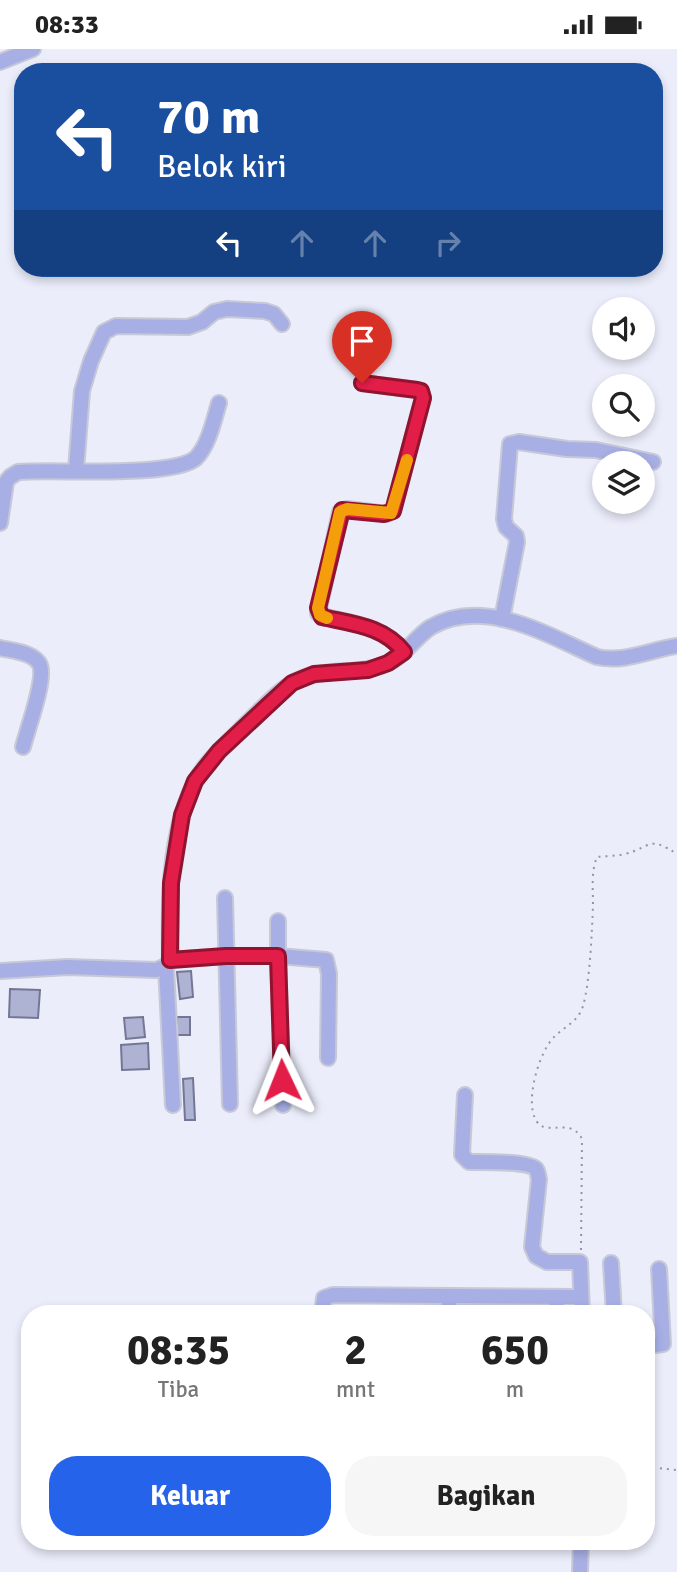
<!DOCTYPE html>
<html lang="id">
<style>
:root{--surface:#fff;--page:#f6f6f6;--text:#222;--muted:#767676;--accent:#2563eb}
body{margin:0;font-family:Signika,sans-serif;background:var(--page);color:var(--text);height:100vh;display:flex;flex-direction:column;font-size:26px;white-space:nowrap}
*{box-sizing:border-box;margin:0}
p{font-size:23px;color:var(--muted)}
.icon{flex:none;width:38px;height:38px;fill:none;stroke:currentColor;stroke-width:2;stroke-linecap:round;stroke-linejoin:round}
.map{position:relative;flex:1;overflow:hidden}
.details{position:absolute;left:21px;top:1256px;width:634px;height:245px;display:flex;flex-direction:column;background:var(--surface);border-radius:28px;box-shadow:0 4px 10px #0003}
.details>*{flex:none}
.guide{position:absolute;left:14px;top:14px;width:649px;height:214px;border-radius:28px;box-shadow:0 4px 10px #0003;background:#1a4fa0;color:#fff;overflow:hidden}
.fabs{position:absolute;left:592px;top:248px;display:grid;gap:14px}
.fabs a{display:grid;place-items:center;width:63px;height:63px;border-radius:50%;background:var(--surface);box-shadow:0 4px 10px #0003;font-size:35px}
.pin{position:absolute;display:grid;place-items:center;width:60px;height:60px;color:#fff;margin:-72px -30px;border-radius:50% 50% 50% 0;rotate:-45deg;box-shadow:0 0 7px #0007}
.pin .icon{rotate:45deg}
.me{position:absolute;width:77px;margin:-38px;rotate:358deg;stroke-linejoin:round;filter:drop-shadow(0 0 5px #0008)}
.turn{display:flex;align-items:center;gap:24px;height:147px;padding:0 28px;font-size:32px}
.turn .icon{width:91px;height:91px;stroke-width:2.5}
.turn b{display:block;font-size:49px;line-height:60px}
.lanes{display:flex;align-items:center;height:66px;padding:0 28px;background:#0003;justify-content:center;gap:35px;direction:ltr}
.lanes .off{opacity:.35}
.eta{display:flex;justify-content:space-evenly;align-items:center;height:119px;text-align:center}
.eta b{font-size:42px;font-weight:700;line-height:49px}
.button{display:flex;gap:14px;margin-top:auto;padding:14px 28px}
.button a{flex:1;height:80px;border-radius:28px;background:var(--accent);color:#fff;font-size:28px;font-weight:700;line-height:80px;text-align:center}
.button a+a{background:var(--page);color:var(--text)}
.status{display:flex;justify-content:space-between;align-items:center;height:49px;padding:0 35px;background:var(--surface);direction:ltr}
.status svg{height:19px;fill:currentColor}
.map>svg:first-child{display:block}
.building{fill:#afb3d3;stroke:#737694;stroke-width:2}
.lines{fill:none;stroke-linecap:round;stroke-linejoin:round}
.minor-casing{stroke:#c7c9d7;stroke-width:18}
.path{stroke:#9395a3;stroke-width:2;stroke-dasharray:2 5;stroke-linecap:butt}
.minor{stroke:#a8afe5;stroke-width:14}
.route-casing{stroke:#92132f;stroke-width:18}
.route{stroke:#e11d48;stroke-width:12}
.slow{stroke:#f59e0b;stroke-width:12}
</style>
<div class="status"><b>08:33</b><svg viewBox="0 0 49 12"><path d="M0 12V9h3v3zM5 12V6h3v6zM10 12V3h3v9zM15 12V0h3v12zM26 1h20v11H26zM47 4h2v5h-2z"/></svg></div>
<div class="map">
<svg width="677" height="1523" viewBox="0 0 677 1523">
<rect width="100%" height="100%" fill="#ebedfb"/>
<g class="building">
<path d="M191,922l2,26 -13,2 -3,-27z"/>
<path d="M10,940l30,1 -2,28 -29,-1z"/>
<path d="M143,968l2,20 -19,2 -2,-21z"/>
<rect x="177" y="968" width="13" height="18"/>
<path d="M148,994l1,26 -27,1 -1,-25z"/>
<path d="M193,1029l2,42h-10l-2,-41z"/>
</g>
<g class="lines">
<g class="minor-casing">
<g id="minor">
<path d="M0,13l33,-13"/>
<path d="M362,334l55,7 4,1 2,7 -30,113 -6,3 -40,-5 -7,3 -22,101 4,3c31,8 62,10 82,36"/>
<path d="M76,421l6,-79 9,-30 13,-29 12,-6 72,1 14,-5 12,-10 13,-3 38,2 9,3 8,10"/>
<path d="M0,474l6,-41 4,-5 8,-5c35,-3 156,6 178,-14 13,-13 18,-39 23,-55"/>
<path d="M502,570l15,-77 -1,-6 -10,-9 -2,-8 6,-75 9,-2 48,7 29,1 57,12"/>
<path d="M0,599c12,3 34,4 40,17 6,15 -13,65 -17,82"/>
<path d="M225,849l5,206"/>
<path d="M278,872v35l48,4 3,14 -1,84"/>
<path d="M170,911l56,-4h52l5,149"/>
<path d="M0,922l68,-4 88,3 10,-4"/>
<path d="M465,1046l-3,60 7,7c12,0 61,-1 67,7 2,2 2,7 3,10l-7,68 4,9 11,6h33l2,52"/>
<path d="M173,1056l-7,-139 4,-6c-1,-58 -2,-122 24,-176 11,-23 35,-42 52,-60 15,-14 30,-32 48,-42 29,-16 63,-6 92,-18 19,-8 29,-27 45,-37 53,-31 118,9 166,30 28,6 52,-7 80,-11"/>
<path d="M611,1214l3,51"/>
<path d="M322,1265l2,-16 9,-3 248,2"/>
<path d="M449,1265v-18"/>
<path d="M556,1265l1,-17"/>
<path d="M646,1297l17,-2 -4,-75"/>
<path d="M580,1523l1,-30"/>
</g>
</g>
<g class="path">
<path d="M581,1201l1,-111c-13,-26 -42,5 -49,-27 -5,-20 7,-61 21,-75 11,-11 24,-15 29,-31 7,-24 9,-75 10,-101 0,-15 -2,-34 4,-48 9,-1 19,-1 28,-3 27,-7 23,-19 52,0"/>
<path d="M646,1418l31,3"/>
</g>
<use href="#minor" class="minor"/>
</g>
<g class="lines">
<g class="route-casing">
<path id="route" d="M282,1031l-4,-124h-52l-56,4 1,-77 11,-68 13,-34 24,-30 73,-68 22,-9 54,-4 20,-7 16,-11c-20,-26 -51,-28 -82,-35l-4,-9 24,-98 42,4 9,-3 30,-113 -2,-7 -4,-1 -55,-7"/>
</g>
<use href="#route" class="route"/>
<path class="slow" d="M327,569l-7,-3 -2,-7 22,-96 7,-3 44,4 16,-53"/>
</g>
</svg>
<div class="fabs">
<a><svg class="icon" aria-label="sound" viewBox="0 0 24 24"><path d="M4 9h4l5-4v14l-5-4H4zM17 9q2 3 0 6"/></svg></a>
<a><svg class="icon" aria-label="search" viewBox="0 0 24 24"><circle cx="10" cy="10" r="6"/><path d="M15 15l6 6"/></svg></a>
<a><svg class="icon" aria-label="layers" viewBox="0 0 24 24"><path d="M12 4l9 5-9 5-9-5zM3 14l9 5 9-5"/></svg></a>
</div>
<div class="pin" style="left:362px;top:334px;background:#d93025"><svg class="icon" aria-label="arrive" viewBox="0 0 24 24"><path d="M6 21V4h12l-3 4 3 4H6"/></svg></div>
<svg class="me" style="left:282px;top:1031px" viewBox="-20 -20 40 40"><path d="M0-17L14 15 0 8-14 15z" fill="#e11d48" stroke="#fff" stroke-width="4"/></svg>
<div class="guide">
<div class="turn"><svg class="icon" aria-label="left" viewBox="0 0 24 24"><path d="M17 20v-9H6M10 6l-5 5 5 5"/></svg><div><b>70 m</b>Belok kiri</div></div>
<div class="lanes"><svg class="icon" aria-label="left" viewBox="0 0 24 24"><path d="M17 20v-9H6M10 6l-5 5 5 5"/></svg><svg class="icon off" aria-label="ahead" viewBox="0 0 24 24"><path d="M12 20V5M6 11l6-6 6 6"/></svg><svg class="icon off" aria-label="ahead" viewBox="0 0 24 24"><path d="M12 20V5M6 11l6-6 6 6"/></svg><svg class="icon off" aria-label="right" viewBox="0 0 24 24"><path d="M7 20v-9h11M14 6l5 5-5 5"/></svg></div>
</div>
<section class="details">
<div class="eta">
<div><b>08:35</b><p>Tiba</p></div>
<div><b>2</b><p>mnt</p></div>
<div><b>650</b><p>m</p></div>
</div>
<div class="button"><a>Keluar</a><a>Bagikan</a></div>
</section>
</div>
